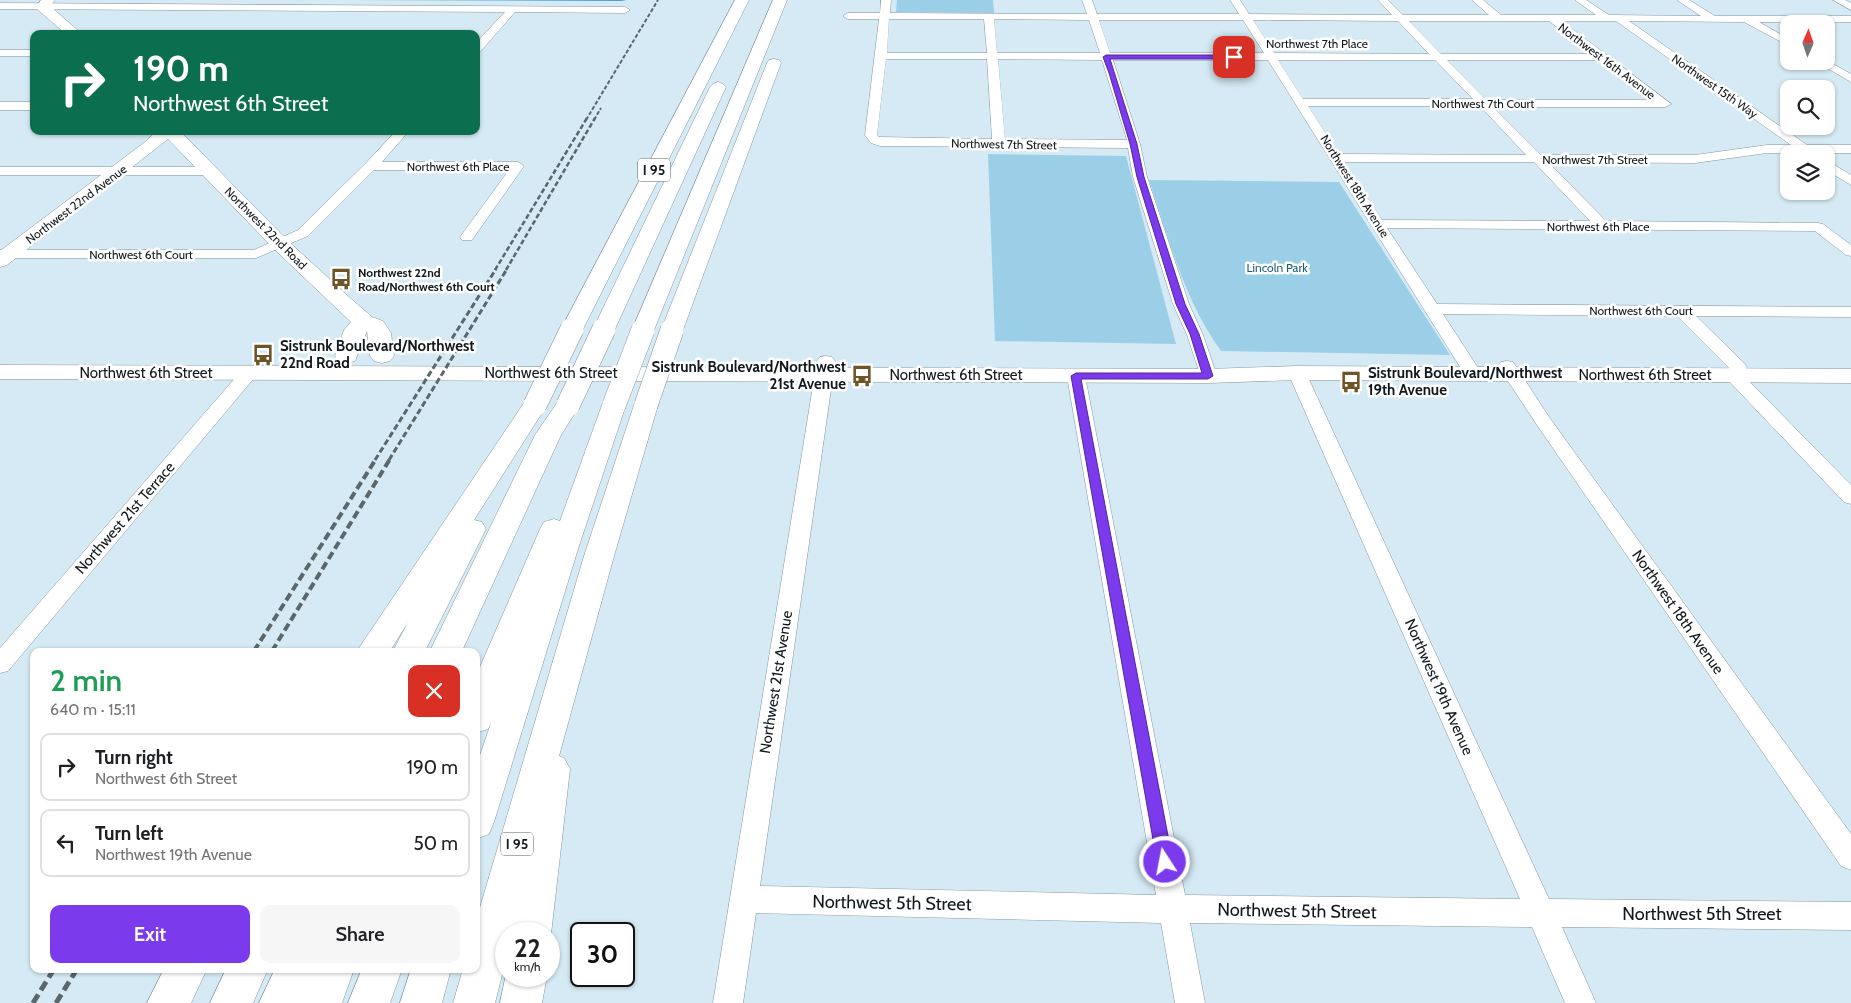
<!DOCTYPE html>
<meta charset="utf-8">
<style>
:root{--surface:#fff;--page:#f6f6f6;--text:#202124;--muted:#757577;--line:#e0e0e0;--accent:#7c3aed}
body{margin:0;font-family:Cabin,sans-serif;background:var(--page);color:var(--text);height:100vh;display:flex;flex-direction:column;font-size:19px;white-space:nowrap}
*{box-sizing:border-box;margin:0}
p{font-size:16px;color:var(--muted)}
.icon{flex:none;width:28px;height:28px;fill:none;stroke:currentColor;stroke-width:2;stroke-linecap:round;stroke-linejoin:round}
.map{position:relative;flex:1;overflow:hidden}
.details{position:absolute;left:30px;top:648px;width:450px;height:325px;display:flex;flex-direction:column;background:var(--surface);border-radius:10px;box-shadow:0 1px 4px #0004}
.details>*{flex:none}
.guide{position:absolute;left:30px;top:30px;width:450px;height:105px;border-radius:10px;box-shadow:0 1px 4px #0004;background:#0b6e4f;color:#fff;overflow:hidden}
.needle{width:32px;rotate:2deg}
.buttons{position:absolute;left:1780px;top:15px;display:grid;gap:10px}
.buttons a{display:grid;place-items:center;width:55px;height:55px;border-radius:10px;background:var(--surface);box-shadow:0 1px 4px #0004;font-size:25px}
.speed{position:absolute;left:495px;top:922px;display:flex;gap:10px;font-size:25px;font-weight:700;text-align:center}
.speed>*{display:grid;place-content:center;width:65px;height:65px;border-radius:50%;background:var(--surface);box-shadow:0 1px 4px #0004;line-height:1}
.speed small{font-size:12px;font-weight:400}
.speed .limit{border:2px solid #111;border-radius:8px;background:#fff;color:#111}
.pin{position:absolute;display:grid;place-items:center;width:42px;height:42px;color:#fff;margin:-21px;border-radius:10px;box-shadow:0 2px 8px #0006}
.me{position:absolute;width:55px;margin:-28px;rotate:349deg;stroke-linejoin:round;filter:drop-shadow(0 0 4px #0008)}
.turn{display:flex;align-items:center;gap:18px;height:105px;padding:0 20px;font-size:22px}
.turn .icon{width:65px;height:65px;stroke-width:2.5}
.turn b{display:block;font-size:35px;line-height:42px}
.round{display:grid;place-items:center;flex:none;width:52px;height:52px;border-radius:10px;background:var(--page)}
.summary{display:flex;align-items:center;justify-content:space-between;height:85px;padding:0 20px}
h1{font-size:30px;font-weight:600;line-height:38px;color:#1e9e55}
.action{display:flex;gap:10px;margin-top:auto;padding:10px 20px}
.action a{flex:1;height:58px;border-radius:10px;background:var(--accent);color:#fff;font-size:20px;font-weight:600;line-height:58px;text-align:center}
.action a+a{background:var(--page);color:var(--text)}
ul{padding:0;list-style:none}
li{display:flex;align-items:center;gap:15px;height:68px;margin:0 10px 8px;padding:0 10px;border:2px solid var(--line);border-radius:10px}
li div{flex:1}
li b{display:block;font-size:19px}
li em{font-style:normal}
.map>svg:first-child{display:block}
.green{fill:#9bcfe8}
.water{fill:#4ba0c6}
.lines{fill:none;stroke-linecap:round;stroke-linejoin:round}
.street-casing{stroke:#8396a0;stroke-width:1}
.secondary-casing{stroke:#8396a0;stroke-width:1}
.highway-casing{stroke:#8396a0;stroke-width:1}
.street{fill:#fff;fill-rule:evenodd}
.secondary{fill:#fff;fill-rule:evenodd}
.highway{fill:#fff;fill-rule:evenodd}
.rail-far4{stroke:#5a676d;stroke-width:2;stroke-dasharray:4 2;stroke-linecap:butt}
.rail-far3{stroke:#5a676d;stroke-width:2.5;stroke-dasharray:5 2.5;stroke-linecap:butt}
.rail-far2{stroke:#5a676d;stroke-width:3;stroke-dasharray:6 3;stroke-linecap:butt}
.rail-far1{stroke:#5a676d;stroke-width:4;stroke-dasharray:8 4;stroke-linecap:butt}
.rail{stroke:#5a676d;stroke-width:5;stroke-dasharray:10 5;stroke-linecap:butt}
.highway-bridge-casing{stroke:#8396a0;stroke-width:24;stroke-linecap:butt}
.highway-bridge{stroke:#fff;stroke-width:23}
.route{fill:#7c3aed;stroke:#51269a}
.labels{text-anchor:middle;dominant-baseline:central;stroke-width:5;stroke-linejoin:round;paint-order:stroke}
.far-street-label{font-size:12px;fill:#12191d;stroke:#fff}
.far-park-label{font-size:12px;fill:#1b5d78;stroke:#fff}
.far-poi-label{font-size:12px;font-weight:bold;fill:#12191d;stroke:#fff;text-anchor:start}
.shield{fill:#fff;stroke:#595e61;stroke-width:1}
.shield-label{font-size:14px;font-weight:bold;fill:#12191d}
.poi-label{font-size:15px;font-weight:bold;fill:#12191d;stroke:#fff;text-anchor:start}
.street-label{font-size:15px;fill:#12191d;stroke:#fff}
.near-street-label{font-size:18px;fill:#12191d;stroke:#fff}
</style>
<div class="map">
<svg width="1851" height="1003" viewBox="0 0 1851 1003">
<rect width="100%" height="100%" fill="#d5eaf4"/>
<g class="green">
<path d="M897,0h96l1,13 -98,-1z"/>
<path d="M988,154l138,2 50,188 -181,-3z"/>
<path d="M1149,180l190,2 111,173 -229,-4c-37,-51 -52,-112 -72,-171z"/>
</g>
<path class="water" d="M352,0h275l-6,1z"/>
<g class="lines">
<g class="street-casing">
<g id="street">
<path d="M881,0h10l-1,13 197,1 -5,-14h10l5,14h142l-9,-14h10l9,14 143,1 -14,-15h10l15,15h86l-17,-15h11l18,15h95l-21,-15h11l23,15 92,1 -24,-16h12l26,16h136v6h-92l30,17v7l-45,-24 -115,-1 178,124h44v8h-84l-72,10 -147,-1 58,59 212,2 5,1 28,21v11l-5,-1 -31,-24 -428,-3 50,76 414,3v10l-155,-1 48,47 3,4 -5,7 109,111v19l-7,-2 -117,-123 -3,-4 5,-7 -52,-52 -234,-2 39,60 -3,4 -6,1 -6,-1 -199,-318h-155l27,84 7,33 42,127 14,31 14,41 -3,4 -6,1 -6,-1 -15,-45 -14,-31 -40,-127 -5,-29 -248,-2 -9,-3 -6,-8 14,-116h-31l-5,-3 5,-3h32zM889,19h95l3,34h-100zM994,19l95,1 11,33h-103zM1099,20h144l21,33h-154zM1253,20l145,1 31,33 -155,-1zM1409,21h140l43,33h-151zM1562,21h54l175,124h-24l-72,10h-154l-48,-48h172l6,-3zM886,59h101l5,80 -113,-2 -2,-2zM998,59l104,1 25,80 -122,-1zM1278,60h157l38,39h-170zM1447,60h153l53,40h-167zM1308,106h172l46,49 -187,-1zM1344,162h190l56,59 -208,-1z"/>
<path d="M1833,0h12l6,3v7z"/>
<path d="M0,3l625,4 5,3 -5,3 -110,-1 -35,40 -4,1v-10l29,-31 -505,-3z"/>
<rect x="0" y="50" width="34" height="6"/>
<path d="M1826,60l25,14v8l-36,-21z"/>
<rect x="0" y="102" width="34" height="8"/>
<path d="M396,131h13l-27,31h136l6,4 -52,74h-10l-2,-3 49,-67h-135l-66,66 -52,22h-256v-8h254l44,-20 68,-67z"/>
<path d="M1826,160l25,15v10l-25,-15z"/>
<path d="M0,167h209l7,4 -7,4h-209z"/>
<path d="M826,356l6,1 3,4 -75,525 396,9 -89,-519 3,-4 6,-1 6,1 3,4 100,519 335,4 -232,-526 3,-4 6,-1 6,1 3,4 243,526 302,3v28l-289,-3 34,76h-31l-33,-76 -342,-4 15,80h-30l-14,-80 -405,-10 -13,90h-30l104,-642 3,-4z"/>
<path d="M1507,361l6,1 36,55 302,417v36l-10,-4 -304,-441 -39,-59 3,-4z"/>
<path d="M249,368l6,1 3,4 -3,4 -247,294 -8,2v-25l243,-279z"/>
</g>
</g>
<g class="secondary-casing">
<g id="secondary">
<path d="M41,0h14l-5,6 32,28h-16l-28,-24 -2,-3z"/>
<path d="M157,131h23l107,109 62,57 23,20 11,4 8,12 3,23 -4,5 -8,2 -8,-2 -4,-5 -3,-25 -12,30 -8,2 -8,-2 -4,-5 9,-26 7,-8 -78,-74 -105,-109 -161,126 -7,2v-16l145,-109z"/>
<path d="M0,365l1208,4 89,-3 554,3v14l-554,-3 -89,3 -1208,-4z"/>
</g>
</g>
<g class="highway-casing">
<g id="highway">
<path d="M735,0h14l-166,329 -3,5 -8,2 -8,-2 -3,-5z"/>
<path d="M773,0h14l-133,330 -3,5 -8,2 -8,-2 -3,-5z"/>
<path d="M774,59l5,1 2,3 -98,267 -3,5 -8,2 -8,-2 -3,-5 106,-267 2,-3z"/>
<path d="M718,82l5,2 3,3 -111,242 -3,5 -8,2 -8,-2 -3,-5 117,-242 3,-3z"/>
<path d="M535,397l9,3 3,5 -73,115 8,2 4,7 -61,122h-32l15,-29 -18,29h-33l169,-251z"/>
<path d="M568,397l9,3 3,5 -19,30 -99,216h-32l105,-216 24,-35z"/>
<path d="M614,397l9,3 3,5 -48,144 -84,273 -5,12 -13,5v-72l15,-44 -3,6 -12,4v-57l64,-147 4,-7 10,-3 6,2 42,-116 3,-5z"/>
<path d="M646,397l9,3 3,5 -44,151 -55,200 5,2 6,11 -19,165 -2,5v-5h-43v25l-11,44h-42l10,-34h13v-48l108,-365 50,-151 3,-5z"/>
<path d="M164,969h43l-16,34h-44z"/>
<path d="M226,969h42l-15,34h-43z"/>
<path d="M275,969h79l-12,34h-83z"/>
<path d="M362,969h40l-12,34h-42z"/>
<path d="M411,969h40l-9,34h-42z"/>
<path d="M506,974v2h41l-5,27h-42z"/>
</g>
</g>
<use href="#street" class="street"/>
<use href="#secondary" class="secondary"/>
<use href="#highway" class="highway"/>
<g class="rail-far4">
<path d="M586,120l72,-120"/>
<path d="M594,120l7,-12"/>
</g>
<g class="rail-far3">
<path d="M495,270l92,-152"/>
<path d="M506,270l89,-152"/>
</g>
<g class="rail-far2">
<path d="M375,460l121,-191"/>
<path d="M389,460l118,-191"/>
</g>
<g class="rail-far1">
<path d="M254,651l122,-192"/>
<path d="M272,651l118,-192"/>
</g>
<g class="rail">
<path d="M33,1003l21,-34"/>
<path d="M56,1003l21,-34"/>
</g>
<g class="highway-bridge-casing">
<g id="highway-bridge">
<path d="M535,405l37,-76"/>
<path d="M568,405l36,-76"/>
<path d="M614,405l29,-75"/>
<path d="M646,405l26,-75"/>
</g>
</g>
<use href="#highway-bridge" class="highway-bridge"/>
</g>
<path class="route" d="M1106,55h128l3,2 -3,2h-124l27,85 7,33 41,127 14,30 14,42 -5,3h-127l92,483 -2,5 -6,2 -6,-2 -2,-5 -86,-486 5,-3h126l-12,-39 -14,-30 -39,-127 -7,-33 -21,-71 -6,-16z"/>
<defs>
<g id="bus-bare" transform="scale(1.725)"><path d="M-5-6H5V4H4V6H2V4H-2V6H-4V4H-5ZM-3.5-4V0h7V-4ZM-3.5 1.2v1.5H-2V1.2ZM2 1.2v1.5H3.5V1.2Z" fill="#6e5526" stroke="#fff" stroke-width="2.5" paint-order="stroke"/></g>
</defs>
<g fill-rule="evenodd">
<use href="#bus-bare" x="341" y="279"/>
<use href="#bus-bare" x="263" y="355"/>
<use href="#bus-bare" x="862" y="376"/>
<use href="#bus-bare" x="1351" y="382"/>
</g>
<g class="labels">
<g class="far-street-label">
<text x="1317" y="43">Northwest 7th Place</text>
<text transform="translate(1607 61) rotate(37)">Northwest 16th Avenue</text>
<text transform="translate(1715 86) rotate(35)">Northwest 15th Way</text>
<text x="1483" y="103">Northwest 7th Court</text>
<text transform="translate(1004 144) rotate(1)">Northwest 7th Street</text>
<text x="1595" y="159">Northwest 7th Street</text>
<text x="458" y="166">Northwest 6th Place</text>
<text transform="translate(1355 186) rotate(58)">Northwest 18th Avenue</text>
<text transform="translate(76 204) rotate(-37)">Northwest 22nd Avenue</text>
<text x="1598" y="226">Northwest 6th Place</text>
<text transform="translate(266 228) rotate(45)">Northwest 22nd Road</text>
<text x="141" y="254">Northwest 6th Court</text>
<text x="1641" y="310">Northwest 6th Court</text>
</g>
<g class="far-park-label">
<text x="1277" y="267">Lincoln Park</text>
</g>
<g class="far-poi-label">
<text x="358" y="272">Northwest 22nd<tspan x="358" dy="14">Road/Northwest 6th Court</tspan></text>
</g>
<g class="shield">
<rect x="638" y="158.5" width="32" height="23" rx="4"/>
<rect x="501" y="832.5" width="32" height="23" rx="4"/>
</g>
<g class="shield-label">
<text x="654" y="170">I 95</text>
<text x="517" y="844">I 95</text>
</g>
<g class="poi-label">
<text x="280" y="346">Sistrunk Boulevard/Northwest<tspan x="280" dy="17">22nd Road</tspan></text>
<text x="846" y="367" text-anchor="end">Sistrunk Boulevard/Northwest<tspan x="846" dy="17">21st Avenue</tspan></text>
<text x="1368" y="373">Sistrunk Boulevard/Northwest<tspan x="1368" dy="17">19th Avenue</tspan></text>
</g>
<g class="street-label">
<text x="146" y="373">Northwest 6th Street</text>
<text x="551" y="373">Northwest 6th Street</text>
<text x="956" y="375">Northwest 6th Street</text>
<text x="1645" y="375">Northwest 6th Street</text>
<text transform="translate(125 518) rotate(-49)">Northwest 21st Terrace</text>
<text transform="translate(1678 612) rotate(55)">Northwest 18th Avenue</text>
<text transform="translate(776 682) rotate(-81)">Northwest 21st Avenue</text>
<text transform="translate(1439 687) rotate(66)">Northwest 19th Avenue</text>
</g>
<g class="near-street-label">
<text transform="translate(892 903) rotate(1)">Northwest 5th Street</text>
<text transform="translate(1297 911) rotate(1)">Northwest 5th Street</text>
<text x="1702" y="914">Northwest 5th Street</text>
</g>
</g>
</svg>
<div class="buttons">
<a><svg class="needle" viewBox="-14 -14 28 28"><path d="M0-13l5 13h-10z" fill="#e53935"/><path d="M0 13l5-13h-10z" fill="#757577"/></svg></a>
<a><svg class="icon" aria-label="search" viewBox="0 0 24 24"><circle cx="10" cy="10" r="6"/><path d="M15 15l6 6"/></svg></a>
<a><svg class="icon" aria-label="layers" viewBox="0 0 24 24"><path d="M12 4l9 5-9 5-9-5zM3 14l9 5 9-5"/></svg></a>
</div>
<div class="speed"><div>22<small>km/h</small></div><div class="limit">30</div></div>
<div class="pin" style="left:1234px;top:57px;background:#d93025"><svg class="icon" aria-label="arrive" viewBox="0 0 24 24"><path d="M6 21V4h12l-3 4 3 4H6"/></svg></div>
<svg class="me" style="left:1165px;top:862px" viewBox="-20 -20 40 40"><circle r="17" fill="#7c3aed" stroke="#fff" stroke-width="3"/><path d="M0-11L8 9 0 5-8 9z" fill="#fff"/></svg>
<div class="guide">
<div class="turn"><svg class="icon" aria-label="right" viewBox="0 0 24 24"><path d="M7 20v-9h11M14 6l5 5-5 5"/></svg><div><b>190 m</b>Northwest 6th Street</div></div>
</div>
<section class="details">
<div class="summary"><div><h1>2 min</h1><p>640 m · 15:11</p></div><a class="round" style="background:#d93025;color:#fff"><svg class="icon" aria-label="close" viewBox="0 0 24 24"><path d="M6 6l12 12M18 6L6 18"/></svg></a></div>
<ul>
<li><svg class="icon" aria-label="right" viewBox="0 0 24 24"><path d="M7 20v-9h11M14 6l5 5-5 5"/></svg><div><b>Turn right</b><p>Northwest 6th Street</p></div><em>190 m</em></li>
<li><svg class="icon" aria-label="left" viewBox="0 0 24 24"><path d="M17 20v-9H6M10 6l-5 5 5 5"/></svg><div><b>Turn left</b><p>Northwest 19th Avenue</p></div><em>50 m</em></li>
</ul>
<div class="action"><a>Exit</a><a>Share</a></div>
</section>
</div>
